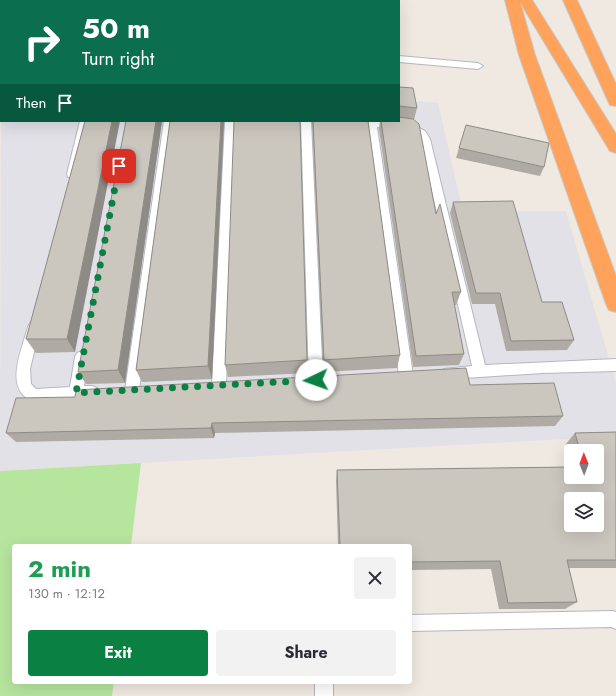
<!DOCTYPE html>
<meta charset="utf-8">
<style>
:root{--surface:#fff;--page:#f2f2f3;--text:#2b2b33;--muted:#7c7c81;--accent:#0b8043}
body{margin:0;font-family:Jost,sans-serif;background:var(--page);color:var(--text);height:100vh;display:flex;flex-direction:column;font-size:15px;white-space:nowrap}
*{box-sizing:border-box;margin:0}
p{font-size:13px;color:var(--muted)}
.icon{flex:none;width:22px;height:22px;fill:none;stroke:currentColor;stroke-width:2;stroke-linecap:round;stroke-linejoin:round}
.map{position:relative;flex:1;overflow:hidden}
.side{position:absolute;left:12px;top:544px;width:400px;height:140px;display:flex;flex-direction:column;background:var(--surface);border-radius:4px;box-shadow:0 4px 16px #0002}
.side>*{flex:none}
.banner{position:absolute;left:0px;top:0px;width:400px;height:122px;box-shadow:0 4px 16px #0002;background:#0b6e4f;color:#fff;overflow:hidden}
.needle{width:26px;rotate:359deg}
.tools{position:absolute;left:564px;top:444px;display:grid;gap:8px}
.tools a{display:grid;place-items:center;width:40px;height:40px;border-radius:4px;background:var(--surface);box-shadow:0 4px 16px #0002;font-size:20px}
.pin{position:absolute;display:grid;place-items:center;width:34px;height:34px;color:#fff;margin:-17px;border-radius:8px;box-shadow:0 2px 6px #0006}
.me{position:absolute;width:44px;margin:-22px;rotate:267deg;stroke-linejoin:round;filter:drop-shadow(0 0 3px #0008)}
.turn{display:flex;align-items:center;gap:14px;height:84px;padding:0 16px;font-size:18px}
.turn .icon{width:52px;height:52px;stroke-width:2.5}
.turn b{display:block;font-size:28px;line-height:34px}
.then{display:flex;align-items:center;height:38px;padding:0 16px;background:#0003;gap:8px;font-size:15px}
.round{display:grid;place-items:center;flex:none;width:42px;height:42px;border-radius:4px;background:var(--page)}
.summary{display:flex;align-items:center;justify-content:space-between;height:68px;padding:0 16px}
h1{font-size:24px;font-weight:700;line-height:30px;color:#1e9e55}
.action{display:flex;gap:8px;margin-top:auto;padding:8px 16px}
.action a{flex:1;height:46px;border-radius:4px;background:var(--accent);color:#fff;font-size:16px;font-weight:700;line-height:46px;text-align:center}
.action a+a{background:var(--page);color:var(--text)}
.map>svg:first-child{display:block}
.industrial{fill:#e3e1e8}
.green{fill:#b6e59e}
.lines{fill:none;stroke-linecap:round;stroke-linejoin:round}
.lane-casing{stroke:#b4b7c1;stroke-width:2}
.highway-casing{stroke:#c9c9c9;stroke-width:2}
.lane{fill:#fff;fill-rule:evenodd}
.highway{fill:#ffa35c;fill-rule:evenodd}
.wall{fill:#afaba4;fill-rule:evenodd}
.shaded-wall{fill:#8e8b86}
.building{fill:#cbc7bf;stroke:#8e8b86;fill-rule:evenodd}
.route{stroke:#0b8043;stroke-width:7;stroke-dasharray:0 12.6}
</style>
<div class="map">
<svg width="616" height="696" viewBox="0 0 616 696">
<rect width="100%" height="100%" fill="#efe9e1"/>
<path class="industrial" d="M399,100l39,3 25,109 103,-1 50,172v53l-616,35 1,-370v20h398z"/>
<path class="green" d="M141,463l-10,83h-117v136h100l-2,14h-112v-225z"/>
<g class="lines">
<g class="lane-casing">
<g id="lane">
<rect x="23" y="0" width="8" height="1"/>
<rect x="151" y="0" width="8" height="1"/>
<rect x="0" y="7" width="1" height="4"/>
<path d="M399,56l79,7 5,3 -5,3 -79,-7z"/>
<path d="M80,121h10l-13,53 -1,3h-8l-1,-3z"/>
<path d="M164,121h10l-35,269 -2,4 -5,2 -5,-2 -2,-4z"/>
<path d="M225,121h10l-9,265 -2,4 -5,2 -5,-2 -2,-4z"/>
<path d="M301,121h10l12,260 -2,4 -5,2 -5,-2 -2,-4z"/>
<path d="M340,121h36l38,4 11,6 5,8 55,226 131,-6v12l-73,2 -94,6 -5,-2 -2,-4 2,-4 28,-3 -52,-227 -9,-8 -34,-4 36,248 -2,4 -5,2 -5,-2 -2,-4 -32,-249 -22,-2z"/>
<path d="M34,322l4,1 2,4 -10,42 1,15 5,5 34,-2 5,-30 2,-4 5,-2 5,2 2,4 -5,29h8l5,2 2,4 -2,4 -5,2 -59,3c-30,-11 -11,-52 -5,-74l2,-4z"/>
<path d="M613,611l3,1v17l-5,-2 -201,4v-16z"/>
<rect x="315" y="682" width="18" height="14"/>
</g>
</g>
<g class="highway-casing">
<g id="highway">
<path d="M505,0h27l84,134v19l-6,-2 -90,-149 15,53 81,221v36l-7,-2 -3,-6 -87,-249z"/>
<path d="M563,0h14l39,84v22l-6,-1 -2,-4z"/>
</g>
</g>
<use href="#lane" class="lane"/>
<use href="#highway" class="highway"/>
</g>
<g class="wall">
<path d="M399,87l18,21 -3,12 22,94 25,78 -5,13h-2l10,49 -5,11 -46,2 -34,-238 1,-8h19z"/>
<path d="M85,121l-10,231 -39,1 -10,-14z"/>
<path d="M126,121h36l-37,262 -39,1 -8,-12z"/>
<path d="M170,121h54l-12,258 -70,3 -6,-12z"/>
<path d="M312,121h56l32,234 -3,13 -74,4z"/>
<path d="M459,148l85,19 -4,9 -84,-18z"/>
<path d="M453,202l89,100 32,38 -7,10 -61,1 -11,-47h-23l-22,-91z"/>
<path d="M307,360v13l-79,4 -3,-12z"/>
<path d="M470,385l93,31 -8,10 -340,7 -1,5 -198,4 -10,-9 69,-36z"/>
<path d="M616,432v136h-47l8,34 -12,7h-66l-8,-40 -81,1v-24h-72l-2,-65 1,-11 233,-3 -5,-22 10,-12zM571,451h26v26h-26z"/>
</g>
<g class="shaded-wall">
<path d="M112,121h8l-45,231 -8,-13z"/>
<path d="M156,121h6l-37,262 -7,-13z"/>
<path d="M221,121h3l-12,258 -4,-13z"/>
<path d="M212,423l3,10 -1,5 -3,-10z"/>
</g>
<g class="building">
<path d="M399,87l14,1 4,20 -18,-2z"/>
<path d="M399,117l14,2 6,5 17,90 4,-10 21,88h-9l12,62 -48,2 -35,-235h18z"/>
<path d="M85,121h27l-45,218h-41z"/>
<path d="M126,121h30l-38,249 -40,2z"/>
<path d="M170,121h51l-13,245 -72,4z"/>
<path d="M234,121h66l7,239 -82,5z"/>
<path d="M313,121h55l32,234 -76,5z"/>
<path d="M466,125l83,18 -5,24 -85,-19z"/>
<path d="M513,201l29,101h20l12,38 -63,1 -11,-48h-24l-23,-91z"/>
<path d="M466,368l4,17 84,-2 9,33 -351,7 -1,5 -205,5 10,-35 59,-1 1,-7z"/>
<path d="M616,432v128h-49l10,42 -69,1 -8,-42 -90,1v-16h-70l-3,-76 234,-3v10h26v-26h-17l-5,-18zM571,499h26v26h-26z"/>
</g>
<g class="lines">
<path class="route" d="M119,166l-43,227 240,-13"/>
</g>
</svg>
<div class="tools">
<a><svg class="needle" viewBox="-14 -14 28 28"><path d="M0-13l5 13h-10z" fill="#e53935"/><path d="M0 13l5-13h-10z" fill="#7c7c81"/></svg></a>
<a><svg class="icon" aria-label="layers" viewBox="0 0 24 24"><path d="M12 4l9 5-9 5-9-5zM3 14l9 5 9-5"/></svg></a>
</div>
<div class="pin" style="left:119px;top:166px;background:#d93025"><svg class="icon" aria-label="arrive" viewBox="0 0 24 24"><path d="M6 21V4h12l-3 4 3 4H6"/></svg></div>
<svg class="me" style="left:316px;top:380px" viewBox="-20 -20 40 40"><circle r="19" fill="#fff"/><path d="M0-13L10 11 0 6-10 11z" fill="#0b8043"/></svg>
<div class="banner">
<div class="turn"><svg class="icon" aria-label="right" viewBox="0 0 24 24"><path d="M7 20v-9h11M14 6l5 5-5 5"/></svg><div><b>50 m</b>Turn right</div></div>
<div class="then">Then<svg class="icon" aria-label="arrive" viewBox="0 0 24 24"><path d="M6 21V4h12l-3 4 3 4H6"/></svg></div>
</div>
<section class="side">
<div class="summary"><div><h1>2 min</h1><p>130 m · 12:12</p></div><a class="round"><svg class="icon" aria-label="close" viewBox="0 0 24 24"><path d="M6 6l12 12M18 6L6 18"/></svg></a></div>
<div class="action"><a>Exit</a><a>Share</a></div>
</section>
</div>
